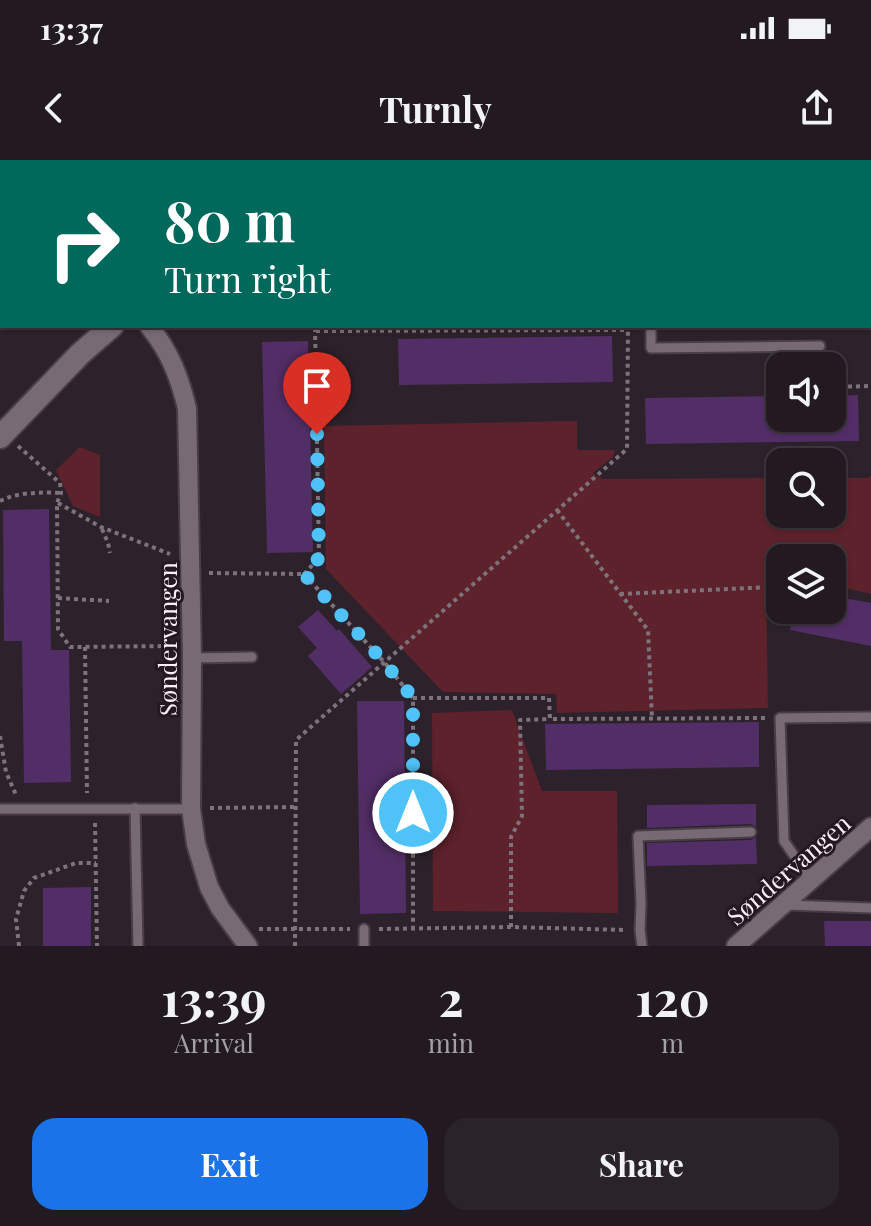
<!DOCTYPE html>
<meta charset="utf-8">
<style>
:root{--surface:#221a20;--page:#2a2329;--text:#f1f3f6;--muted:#a2a1a5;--line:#3f383e;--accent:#1a73e8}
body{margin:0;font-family:"Playfair Display",serif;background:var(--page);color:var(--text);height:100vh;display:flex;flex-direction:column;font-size:30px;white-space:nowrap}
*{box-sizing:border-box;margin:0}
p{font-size:26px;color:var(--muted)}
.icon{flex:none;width:44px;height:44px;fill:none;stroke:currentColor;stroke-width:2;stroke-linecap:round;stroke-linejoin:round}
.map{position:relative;height:786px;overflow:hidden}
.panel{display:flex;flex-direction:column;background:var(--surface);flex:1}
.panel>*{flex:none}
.guide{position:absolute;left:0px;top:0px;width:872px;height:168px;box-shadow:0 2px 6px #0004,0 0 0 2px var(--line);background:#00695c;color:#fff;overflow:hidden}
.controls{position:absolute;left:766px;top:192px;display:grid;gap:16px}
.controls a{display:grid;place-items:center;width:80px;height:80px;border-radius:16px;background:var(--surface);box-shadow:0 2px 6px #0004,0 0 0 2px var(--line);font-size:40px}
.pin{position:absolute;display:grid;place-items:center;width:68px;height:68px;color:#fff;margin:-82px -34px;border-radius:50% 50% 50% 0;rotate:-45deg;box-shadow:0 0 8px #0007}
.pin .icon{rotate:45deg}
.me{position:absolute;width:88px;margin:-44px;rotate:0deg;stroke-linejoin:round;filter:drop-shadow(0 0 6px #0008)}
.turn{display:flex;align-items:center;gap:28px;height:168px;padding:0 32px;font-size:36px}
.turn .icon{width:104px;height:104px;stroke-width:2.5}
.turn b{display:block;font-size:56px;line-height:68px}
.eta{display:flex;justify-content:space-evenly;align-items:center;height:136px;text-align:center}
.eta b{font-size:48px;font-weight:700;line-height:56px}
.button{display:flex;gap:16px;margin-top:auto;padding:16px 32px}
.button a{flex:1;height:92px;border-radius:24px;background:var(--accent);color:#fff;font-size:32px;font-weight:700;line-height:92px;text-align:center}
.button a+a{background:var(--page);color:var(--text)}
.status{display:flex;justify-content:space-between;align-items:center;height:56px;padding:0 40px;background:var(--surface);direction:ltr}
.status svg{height:22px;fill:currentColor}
header{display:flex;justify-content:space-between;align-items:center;height:104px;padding:0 32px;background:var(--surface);font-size:36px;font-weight:700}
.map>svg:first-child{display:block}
.green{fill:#5d222b}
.building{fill:#522e66}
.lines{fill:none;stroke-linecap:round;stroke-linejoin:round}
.service-casing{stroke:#473e46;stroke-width:13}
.minor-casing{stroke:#473e46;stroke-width:22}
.tertiary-casing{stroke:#473e46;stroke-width:26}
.path{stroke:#7d737b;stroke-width:4;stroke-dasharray:4 4;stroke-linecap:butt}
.service{stroke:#786a75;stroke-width:9}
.minor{stroke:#786a75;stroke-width:18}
.tertiary{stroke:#786a75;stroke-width:22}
.route{stroke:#4fc3f7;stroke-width:14;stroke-dasharray:0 25.2}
.labels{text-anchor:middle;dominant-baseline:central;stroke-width:6;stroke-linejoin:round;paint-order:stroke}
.street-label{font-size:24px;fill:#f9f1f8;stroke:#241922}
</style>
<div class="status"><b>13:37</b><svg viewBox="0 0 49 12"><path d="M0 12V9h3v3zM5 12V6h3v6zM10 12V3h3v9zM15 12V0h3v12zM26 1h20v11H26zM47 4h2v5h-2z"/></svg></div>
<header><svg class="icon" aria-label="back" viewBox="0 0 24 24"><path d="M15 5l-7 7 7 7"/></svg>Turnly<svg class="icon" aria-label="share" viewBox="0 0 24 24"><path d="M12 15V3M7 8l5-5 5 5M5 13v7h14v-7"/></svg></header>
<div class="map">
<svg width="871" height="786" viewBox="0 0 871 786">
<rect width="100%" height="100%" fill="#2d222b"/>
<g class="green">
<path d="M577,261v29h38l-2,7 -20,16 9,6 178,-1v36h52v-36h36l3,-3v119l-39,-9v-27h-52v15l-14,-3 2,138 -211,5 -1,-19 -113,-2 -117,-123 -2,-143z"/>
<path d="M80,287l20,8v62l-27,-11 -17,-36z"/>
<path d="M512,550l30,81h75l1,122 -185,-2 -1,-198z"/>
</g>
<g class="building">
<path d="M612,176l1,46 -214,3 -1,-46z"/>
<path d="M308,181l5,211 -46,1 -5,-211z"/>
<path d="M858,235l1,46 -213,3 -1,-46 135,-2v22h52v-22z"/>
<path d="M49,349l2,141h18l2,132 -47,1 -2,-142h-18l-1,-131z"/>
<path d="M832,436l39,7v43l-81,-16 4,-20h38z"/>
<path d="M318,450l19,21 2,-2 33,38 -31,27 -33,-38 9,-8 -19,-21z"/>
<path d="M357,541h47l2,212 -46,1z"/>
<path d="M759,562v45l-213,3 -1,-46z"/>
<path d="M756,644v23l-5,-3 -104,4v-23z"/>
<path d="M756,677l1,27 -110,2v-23l104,-3z"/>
<path d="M91,727v59h-48v-58z"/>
<path d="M824,761h47v25h-46z"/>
</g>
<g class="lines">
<g class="service-casing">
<g id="service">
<path d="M705,0v2"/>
<path d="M651,166v22l169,-2"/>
<path d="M192,498l60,-1"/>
<path d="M135,648l3,138"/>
<path d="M0,649h191"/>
<path d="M811,720l-27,-39 -4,-123 91,-1"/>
<path d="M786,745l85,3"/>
<path d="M364,786v-17"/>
<path d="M642,786l-2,-16 1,-26 -3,-68 113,-4"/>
</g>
</g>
<g class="minor-casing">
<g id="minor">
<path d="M651,0v2"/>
<path d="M149,166c21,26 30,50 38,82l5,250 -1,151 5,35 13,43 11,21 28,38"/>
<path d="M736,786l135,-119"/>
</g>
</g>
<g class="tertiary-casing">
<g id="tertiary">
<path d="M342,2l3,-2"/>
<path d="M0,277l80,-83 32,-28"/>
</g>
</g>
<g class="path">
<path d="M817,0v2"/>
<path d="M848,0v2"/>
<path d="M870,107h1"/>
<path d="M870,132h1"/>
<path d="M316,171l312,-1"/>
<path d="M832,227l39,-1"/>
<path d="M18,286l42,37 1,10 -4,10 1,126 12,18 103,-1"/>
<path d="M0,341c17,-9 43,-9 61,-8"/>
<path d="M58,343l43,24 69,27"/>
<path d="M557,350l91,120 4,88"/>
<path d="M102,369l6,14 2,10"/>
<path d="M209,413l95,1 80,88 29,36v230"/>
<path d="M304,414l15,-16 -4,-232"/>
<path d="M620,434l152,-7"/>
<path d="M58,438l51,3"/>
<path d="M85,487l2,146"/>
<path d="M413,538h136l1,21 216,-1"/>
<path d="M0,576l6,36 10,23"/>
<path d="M210,648l86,-1"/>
<path d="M95,663l2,123"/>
<path d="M511,767v-90l11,-21 -2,-96 30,-1"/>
<path d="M259,769h91"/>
<path d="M379,769l132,-2 115,3"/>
<path d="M19,786l-3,-27 8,-28 10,-13 42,-15h20"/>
<path d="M295,786l1,-206 331,-291 1,-123"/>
</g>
<use href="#service" class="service"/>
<use href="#minor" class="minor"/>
<use href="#tertiary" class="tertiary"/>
</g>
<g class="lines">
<path class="route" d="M317,274l2,124 -15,16 80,88 29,36v115"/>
</g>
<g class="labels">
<g class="street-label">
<text transform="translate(167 479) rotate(-90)">Søndervangen</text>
<text transform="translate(788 709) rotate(-41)">Søndervangen</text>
</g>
</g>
</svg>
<div class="controls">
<a><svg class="icon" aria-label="sound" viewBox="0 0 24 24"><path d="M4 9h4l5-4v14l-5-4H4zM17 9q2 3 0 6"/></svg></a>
<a><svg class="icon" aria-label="search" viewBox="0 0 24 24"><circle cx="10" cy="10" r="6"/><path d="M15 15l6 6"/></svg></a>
<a><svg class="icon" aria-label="layers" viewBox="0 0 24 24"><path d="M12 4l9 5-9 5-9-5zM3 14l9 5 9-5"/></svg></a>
</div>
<div class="pin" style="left:317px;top:274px;background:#d93025"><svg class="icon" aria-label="arrive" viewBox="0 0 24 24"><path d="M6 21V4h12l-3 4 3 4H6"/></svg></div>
<svg class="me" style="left:413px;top:653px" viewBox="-20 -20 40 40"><circle r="17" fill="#4fc3f7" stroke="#fff" stroke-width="3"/><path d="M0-11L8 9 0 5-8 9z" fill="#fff"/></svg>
<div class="guide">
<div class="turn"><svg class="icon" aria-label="right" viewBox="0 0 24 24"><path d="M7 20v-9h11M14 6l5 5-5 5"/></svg><div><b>80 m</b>Turn right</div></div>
</div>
</div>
<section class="panel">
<div class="eta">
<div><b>13:39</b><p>Arrival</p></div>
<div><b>2</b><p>min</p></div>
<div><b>120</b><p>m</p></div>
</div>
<div class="button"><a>Exit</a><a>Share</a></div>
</section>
